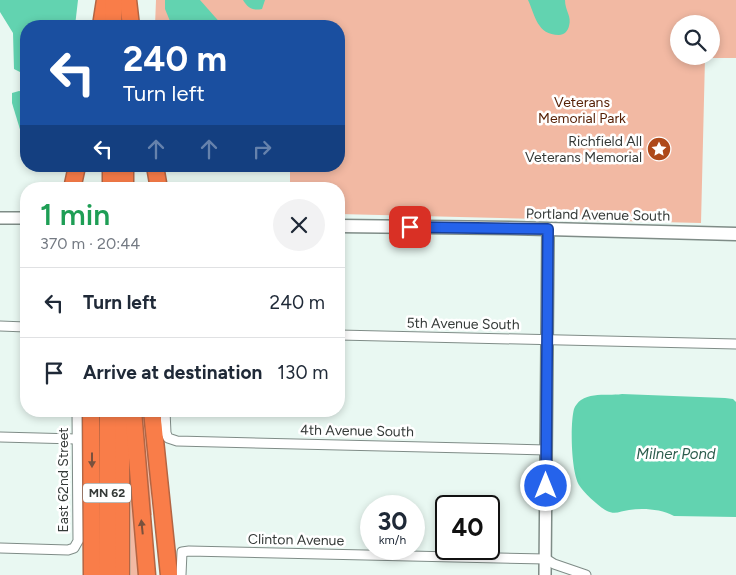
<!DOCTYPE html>
<meta charset="utf-8">
<style>
:root{--surface:#fff;--page:#f2f2f3;--text:#1f2937;--muted:#747a83;--line:#e0e1e3}
body{margin:0;font-family:Figtree,sans-serif;background:var(--page);color:var(--text);height:100vh;display:flex;flex-direction:column;font-size:19px;white-space:nowrap}
*{box-sizing:border-box;margin:0}
p{font-size:16px;color:var(--muted)}
.icon{flex:none;width:28px;height:28px;fill:none;stroke:currentColor;stroke-width:2;stroke-linecap:round;stroke-linejoin:round}
.map{position:relative;flex:1;overflow:hidden}
.side{position:absolute;left:20px;top:182px;width:325px;height:235px;display:flex;flex-direction:column;background:var(--surface);border-radius:20px;box-shadow:0 2px 8px #0003}
.side>*{flex:none}
.hud{position:absolute;left:20px;top:20px;width:325px;height:152px;border-radius:20px;box-shadow:0 2px 8px #0003;background:#1a4fa0;color:#fff;overflow:hidden}
.buttons{position:absolute;left:670px;top:15px;display:grid;gap:10px}
.buttons a{display:grid;place-items:center;width:50px;height:50px;border-radius:50%;background:var(--surface);box-shadow:0 2px 8px #0003;font-size:25px}
.speed{position:absolute;left:360px;top:495px;display:flex;gap:10px;font-size:25px;font-weight:700;text-align:center}
.speed>*{display:grid;place-content:center;width:65px;height:65px;border-radius:50%;background:var(--surface);box-shadow:0 2px 8px #0003;line-height:1}
.speed small{font-size:12px;font-weight:400}
.speed .limit{border:2px solid #111;border-radius:8px;background:#fff;color:#111}
.pin{position:absolute;display:grid;place-items:center;width:42px;height:42px;color:#fff;margin:-21px;border-radius:10px;box-shadow:0 2px 8px #0006}
.me{position:absolute;width:55px;margin:-28px;rotate:0deg;stroke-linejoin:round;filter:drop-shadow(0 0 4px #0008)}
.turn{display:flex;align-items:center;gap:18px;height:105px;padding:0 20px;font-size:22px}
.turn .icon{width:65px;height:65px;stroke-width:2.5}
.turn b{display:block;font-size:35px;line-height:42px}
.lanes{display:flex;align-items:center;height:48px;padding:0 20px;background:#0003;justify-content:center;gap:25px;direction:ltr}
.lanes .off{opacity:.35}
.round{display:grid;place-items:center;flex:none;width:52px;height:52px;border-radius:26px;background:var(--page)}
.head{display:flex;align-items:center;justify-content:space-between;height:85px;padding:0 20px}
h1{font-size:30px;font-weight:600;line-height:38px;color:#1e9e55}
ul{padding:0;list-style:none}
li{display:flex;align-items:center;gap:15px;height:70px;padding:0 20px;border-top:1px solid var(--line)}
li div{flex:1}
li b{display:block;font-size:19px}
li em{font-style:normal}
.map>svg:first-child{display:block}
.green{fill:#f2b9a3;fill-rule:evenodd}
.water{fill:#62d3b0}
.lines{fill:none;stroke-linecap:round;stroke-linejoin:round}
.minor-casing{stroke:#7f8c87;stroke-width:11}
.tertiary-casing{stroke:#7f8c87;stroke-width:14}
.secondary-casing{stroke:#7f8c87;stroke-width:15}
.motorway-casing{stroke:#b46543;stroke-width:19}
.minor{stroke:#fff;stroke-width:9}
.tertiary{stroke:#fff;stroke-width:11}
.secondary{stroke:#fff;stroke-width:12}
.motorway{stroke:#f97d49;stroke-width:16}
.oneway{fill:#79513d}
.route-casing{stroke:#184099;stroke-width:12}
.route{stroke:#2563eb;stroke-width:9}
.labels{text-anchor:middle;dominant-baseline:central;stroke-width:5;stroke-linejoin:round;paint-order:stroke}
.shield{fill:#fff;stroke:#717473;stroke-width:1}
.shield-label{font-size:12px;font-weight:bold;fill:#343937}
.park-label{font-size:14px;fill:#572107;stroke:#fff}
.poi-label{font-size:14px;fill:#343937;stroke:#fff;text-anchor:end}
.street-label{font-size:14px;fill:#343937;stroke:#fff}
.water-label{font-size:15px;font-style:italic;fill:#2c5c4d;stroke:#fff}
</style>
<div class="map">
<svg width="736" height="575" viewBox="0 0 736 575">
<rect width="100%" height="100%" fill="#e9f8f2"/>
<g class="green">
<path d="M156,0h580v58h-31l-4,165 -362,-9v-25h-49v-23h49v-140h-184zM679,24h32v32h-32z"/>
<path d="M139,411h7l6,104 -5,1z"/>
<path d="M131,493h3l9,82h-12z"/>
</g>
<g class="water">
<path d="M0,0h78l-3,26h-49v49l-12,-6 -1,-36 -13,-21z"/>
<path d="M165,0h35l23,26h-51l-7,-17z"/>
<path d="M243,0h22l-3,9c-10,2 -14,-1 -19,-9z"/>
<path d="M528,0h37c0,11 7,16 4,26 -1,5 -5,9 -10,9 -22,0 -24,-20 -31,-35z"/>
<path d="M19,91l7,1v45l-4,-1 -10,-33v-10z"/>
<path d="M622,394l103,4 8,1 3,3v115l-62,-1c-13,-7 -31,-8 -45,-6 -8,1 -14,5 -22,1 -9,-5 -23,-18 -28,-26 -8,-14 -9,-61 -5,-76 1,-3 4,-7 7,-9 12,-8 28,-4 41,-6z"/>
</g>
<g class="lines">
<g class="minor-casing">
<g id="minor">
<path d="M0,326l26,1"/>
<path d="M339,335l397,9"/>
<path d="M165,411l1,22 2,5 9,3 369,9"/>
<path d="M0,437l76,2"/>
<path d="M0,548l68,2 6,-2 4,-7 -1,-130"/>
<path d="M181,575l1,-23 7,-1 357,8 8,5 32,11"/>
</g>
</g>
<g class="tertiary-casing">
<g id="tertiary">
<path d="M0,218h26"/>
<path d="M545,575l3,-346"/>
</g>
</g>
<g class="secondary-casing">
<path id="secondary" d="M339,226l171,2 226,6"/>
</g>
<g class="motorway-casing">
<g id="motorway">
<path d="M128,0l3,26"/>
<path d="M101,26l4,-26"/>
<path d="M113,26l1,-26"/>
<path d="M155,166l4,23"/>
<path d="M72,189l5,-23"/>
<path d="M111,189v-23"/>
<path d="M125,189v-23"/>
<path d="M91,411l1,164"/>
<path d="M121,411v164"/>
<path d="M133,411l14,164"/>
<path d="M152,411l17,164"/>
<path d="M107,575l1,-164"/>
</g>
</g>
<use href="#minor" class="minor"/>
<use href="#tertiary" class="tertiary"/>
<use href="#secondary" class="secondary"/>
<use href="#motorway" class="motorway"/>
</g>
<defs><path id="oneway-solid" d="M-6-.8H1V-3.2L6.5 0L1 3.2V.8H-6Z" transform="scale(1.25)"/></defs>
<g class="oneway">
<use href="#oneway-solid" transform="translate(92 460) rotate(90)"/>
<use href="#oneway-solid" transform="translate(142 527) rotate(-96)"/>
</g>
<g class="lines">
<g class="route-casing">
<path id="route" d="M410,227l138,2 -2,257"/>
</g>
<use href="#route" class="route"/>
</g>
<defs>
<g id="sight-disc" transform="scale(1.25)"><circle r="9.5" fill="#ae491a" stroke="#fff"/><path d="M0-6L1.8-2.2L6-1.7L2.9 1.2L3.7 5.4L0 3.3L-3.7 5.4L-2.9 1.2L-6-1.7L-1.8-2.2Z" fill="#fff"/></g>
</defs>
<g fill-rule="evenodd">
<use href="#sight-disc" x="659" y="149"/>
</g>
<g class="labels">
<rect class="shield" x="83" y="483.5" width="48" height="19" rx="4"/>
<g class="shield-label">
<text x="107" y="493">MN 62</text>
</g>
<g class="park-label">
<text x="582" y="102">Veterans<tspan x="582" dy="16">Memorial Park</tspan></text>
</g>
<g class="poi-label">
<text x="642" y="141">Richfield All<tspan x="642" dy="16">Veterans Memorial</tspan></text>
</g>
<g class="street-label">
<text transform="translate(598 215) rotate(1)">Portland Avenue South</text>
<text transform="translate(463 324) rotate(1)">5th Avenue South</text>
<text transform="translate(357 431) rotate(1)">4th Avenue South</text>
<text transform="translate(63 480) rotate(-90)">East 62nd Street</text>
<text transform="translate(296 540) rotate(1)">Clinton Avenue</text>
</g>
<g class="water-label">
<text x="676" y="454">Milner Pond</text>
</g>
</g>
</svg>
<div class="buttons">
<a><svg class="icon" aria-label="search" viewBox="0 0 24 24"><circle cx="10" cy="10" r="6"/><path d="M15 15l6 6"/></svg></a>
</div>
<div class="speed"><div>30<small>km/h</small></div><div class="limit">40</div></div>
<div class="pin" style="left:410px;top:227px;background:#d93025"><svg class="icon" aria-label="arrive" viewBox="0 0 24 24"><path d="M6 21V4h12l-3 4 3 4H6"/></svg></div>
<svg class="me" style="left:546px;top:486px" viewBox="-20 -20 40 40"><circle r="17" fill="#2563eb" stroke="#fff" stroke-width="3"/><path d="M0-11L8 9 0 5-8 9z" fill="#fff"/></svg>
<div class="hud">
<div class="turn"><svg class="icon" aria-label="left" viewBox="0 0 24 24"><path d="M17 20v-9H6M10 6l-5 5 5 5"/></svg><div><b>240 m</b>Turn left</div></div>
<div class="lanes"><svg class="icon" aria-label="left" viewBox="0 0 24 24"><path d="M17 20v-9H6M10 6l-5 5 5 5"/></svg><svg class="icon off" aria-label="ahead" viewBox="0 0 24 24"><path d="M12 20V5M6 11l6-6 6 6"/></svg><svg class="icon off" aria-label="ahead" viewBox="0 0 24 24"><path d="M12 20V5M6 11l6-6 6 6"/></svg><svg class="icon off" aria-label="right" viewBox="0 0 24 24"><path d="M7 20v-9h11M14 6l5 5-5 5"/></svg></div>
</div>
<section class="side">
<div class="head"><div><h1>1 min</h1><p>370 m · 20:44</p></div><a class="round"><svg class="icon" aria-label="close" viewBox="0 0 24 24"><path d="M6 6l12 12M18 6L6 18"/></svg></a></div>
<ul>
<li><svg class="icon" aria-label="left" viewBox="0 0 24 24"><path d="M17 20v-9H6M10 6l-5 5 5 5"/></svg><div><b>Turn left</b></div><em>240 m</em></li>
<li><svg class="icon" aria-label="arrive" viewBox="0 0 24 24"><path d="M6 21V4h12l-3 4 3 4H6"/></svg><div><b>Arrive at destination</b></div><em>130 m</em></li>
</ul>
</section>
</div>
